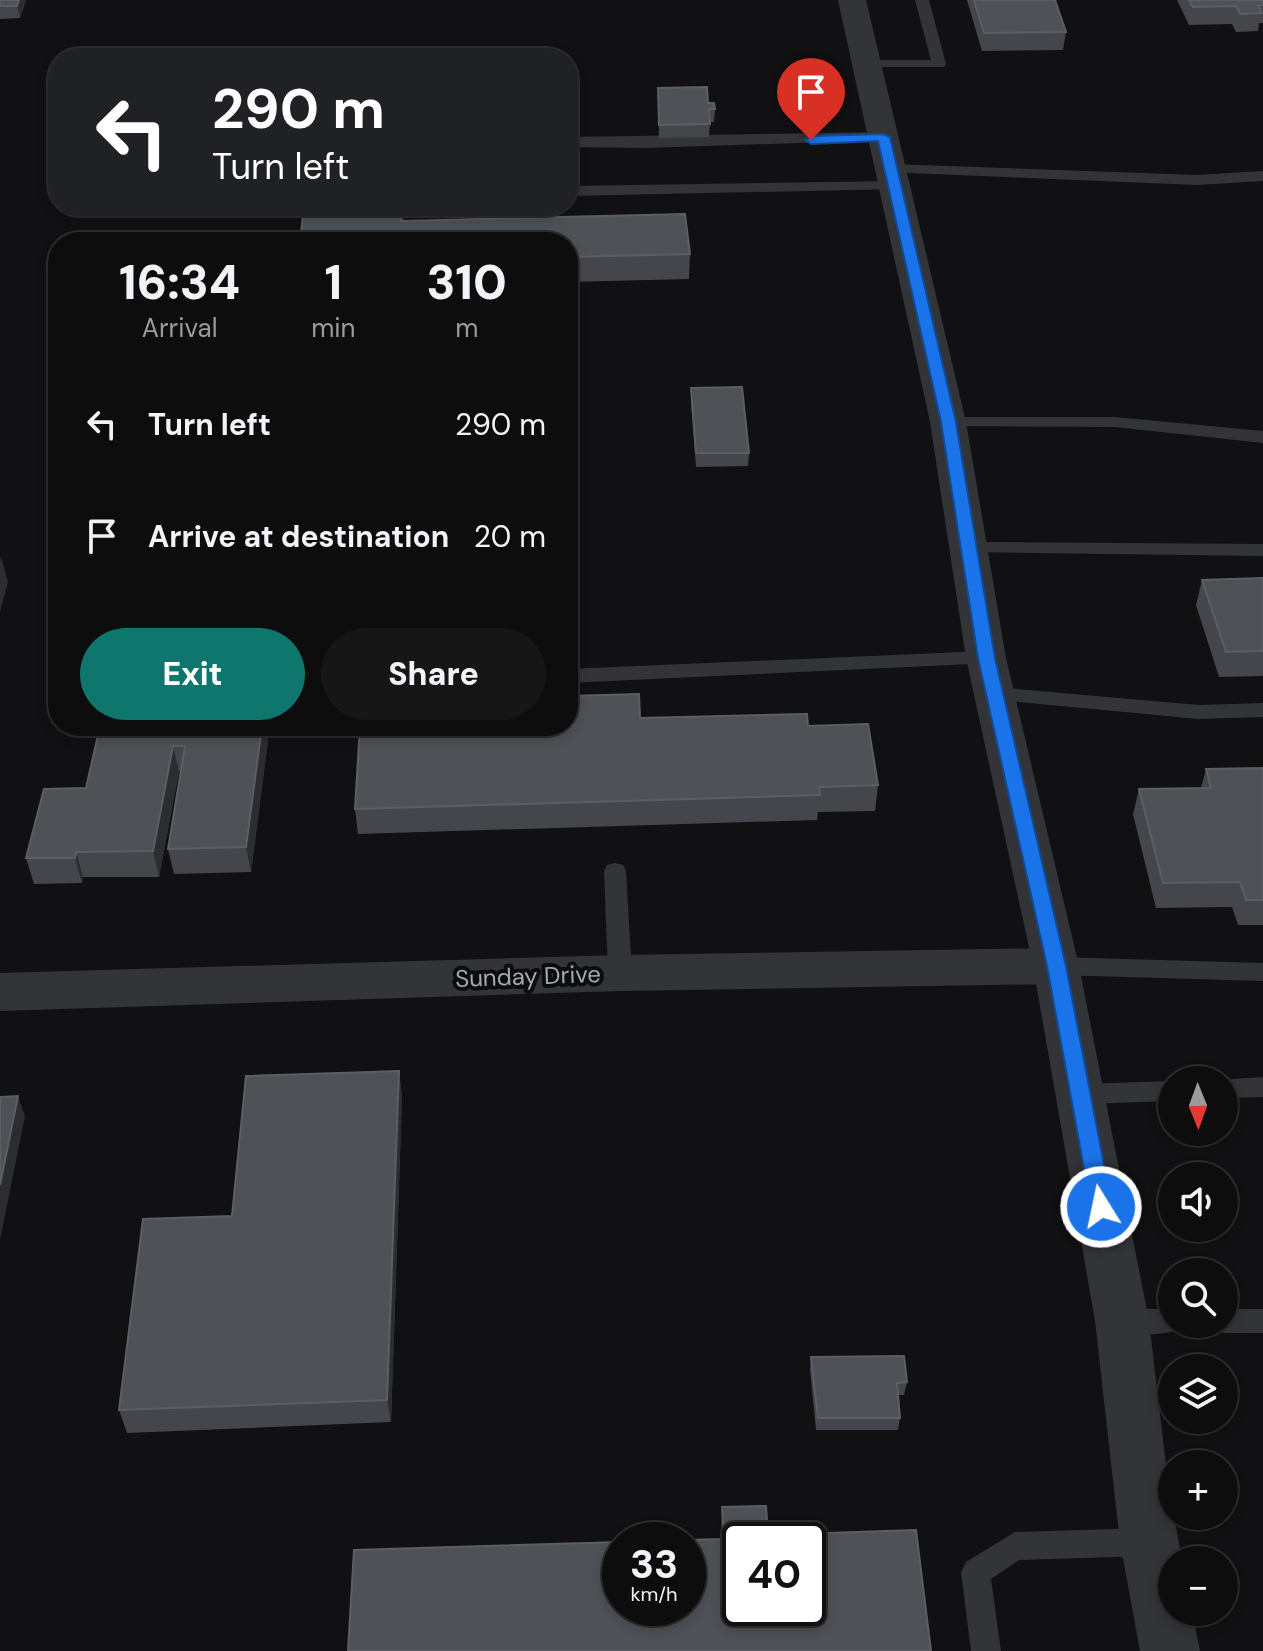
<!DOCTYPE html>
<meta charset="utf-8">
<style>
:root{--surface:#0d0d0e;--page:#161617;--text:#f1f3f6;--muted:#9a9c9e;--line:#2d2d2e;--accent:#0f766e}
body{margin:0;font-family:"DM Sans",sans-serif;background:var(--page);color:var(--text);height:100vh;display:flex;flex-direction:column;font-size:30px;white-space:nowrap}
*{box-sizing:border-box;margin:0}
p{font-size:26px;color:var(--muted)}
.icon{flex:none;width:44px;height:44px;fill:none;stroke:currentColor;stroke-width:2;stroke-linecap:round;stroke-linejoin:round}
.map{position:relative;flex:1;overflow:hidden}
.panel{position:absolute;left:48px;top:232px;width:530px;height:504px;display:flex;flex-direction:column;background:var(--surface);border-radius:32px;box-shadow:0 4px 12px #0003,0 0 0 2px var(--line)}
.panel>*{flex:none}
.hud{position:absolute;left:48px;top:48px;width:530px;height:168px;border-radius:32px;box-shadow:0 4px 12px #0003,0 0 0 2px var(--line);background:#202124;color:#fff;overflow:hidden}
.needle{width:52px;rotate:179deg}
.buttons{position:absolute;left:1158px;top:1066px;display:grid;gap:16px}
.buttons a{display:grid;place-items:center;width:80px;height:80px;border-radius:50%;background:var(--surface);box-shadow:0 4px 12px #0003,0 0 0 2px var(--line);font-size:40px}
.speed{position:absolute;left:602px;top:1522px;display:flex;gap:16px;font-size:40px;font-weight:700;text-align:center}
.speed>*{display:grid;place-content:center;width:104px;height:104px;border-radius:50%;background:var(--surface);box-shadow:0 4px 12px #0003,0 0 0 2px var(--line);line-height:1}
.speed small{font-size:20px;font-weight:400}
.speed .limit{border:4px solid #111;border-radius:12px;background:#fff;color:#111}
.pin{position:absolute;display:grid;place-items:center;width:68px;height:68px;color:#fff;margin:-82px -34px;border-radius:50% 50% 50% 0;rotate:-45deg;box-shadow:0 0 8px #0007}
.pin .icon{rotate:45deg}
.me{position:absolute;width:88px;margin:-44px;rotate:350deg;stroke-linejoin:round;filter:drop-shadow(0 0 6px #0008)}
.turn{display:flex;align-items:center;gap:28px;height:168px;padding:0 32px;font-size:36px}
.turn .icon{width:104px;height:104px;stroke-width:2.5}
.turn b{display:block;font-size:56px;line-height:68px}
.eta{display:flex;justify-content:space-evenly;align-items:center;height:136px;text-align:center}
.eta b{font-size:48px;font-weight:800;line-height:56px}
.button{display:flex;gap:16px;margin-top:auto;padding:16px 32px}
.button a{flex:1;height:92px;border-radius:48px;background:var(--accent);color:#fff;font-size:32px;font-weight:800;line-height:92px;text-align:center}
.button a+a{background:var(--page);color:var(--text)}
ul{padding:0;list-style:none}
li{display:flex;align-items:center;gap:24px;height:112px;padding:0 32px}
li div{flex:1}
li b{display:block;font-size:30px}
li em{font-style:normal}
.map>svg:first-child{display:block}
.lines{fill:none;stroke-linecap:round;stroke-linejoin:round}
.service{fill:#323438;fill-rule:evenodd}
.minor{fill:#323438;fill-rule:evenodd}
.tertiary{fill:#323438;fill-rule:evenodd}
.wall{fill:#44464b}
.shaded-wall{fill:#2b2d30}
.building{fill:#4e5156;stroke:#5b5f65;stroke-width:2;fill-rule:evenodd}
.route{fill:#1a73e8;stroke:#114b97;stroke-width:2}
.labels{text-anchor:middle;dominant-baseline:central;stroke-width:8;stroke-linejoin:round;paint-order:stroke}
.street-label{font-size:24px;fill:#a1aab4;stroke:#0c0c0e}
</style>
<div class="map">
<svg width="1263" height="1651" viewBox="0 0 1263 1651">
<rect width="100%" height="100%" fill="#111113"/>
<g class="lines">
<g class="service">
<path d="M915,0h14l17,64 -2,3h-83v-6l5,-1h65z"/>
<path d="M883,132l5,2v6l-241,8 -79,-1v-10z"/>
<path d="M891,164l306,11 66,-4v10l-66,4 -312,-13v-6z"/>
<path d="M894,181l8,5 -2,3 -332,7v-10z"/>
<path d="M948,417h167l148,14v12l-148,-16 -173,-1 -3,-4 3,-4z"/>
<path d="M969,542l294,2v12l-301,-4 -3,-4 3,-4z"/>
<path d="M986,651l7,2 3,5 -3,5 -425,20v-14z"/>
<path d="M994,687l205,18 64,-2v14l-64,2 -212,-20 -3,-5 3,-5z"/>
<path d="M615,863l8,2 3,6 6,102 -4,6 -8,3 -8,-3 -4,-6 -4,-102 3,-6z"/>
<path d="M1056,957l207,6v18l-207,-6 -8,-3 -4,-6 4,-6z"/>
<path d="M1263,1077v20l-39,1v-18h-6z"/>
<path d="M1172,1081v20l-92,3 -9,-3 -3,-7 3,-7 9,-3z"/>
<path d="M1122,1309h50v15h12l-3,5c-18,7 -50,7 -68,0l-4,-8 4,-8z"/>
<path d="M1224,1309h39v24h-39l-9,-4 -3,-5h12z"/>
<path d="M1147,1528l10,4 4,10 -4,10 -10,4 -128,4 -28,19 10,72h-30l-10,-79 5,-10 49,-30z"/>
</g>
<path class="minor" d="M1056,948l17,5 6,13 -6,13 -17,5 -436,7 -620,20v-38l620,-18z"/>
<path class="tertiary" d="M838,0h28l100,422 40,236 73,308 70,355 23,195h2l8,44h-10v52h20l8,39h-60l-20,-109 -25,-221 -62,-355 -67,-308 -36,-236z"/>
</g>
<g class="wall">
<path d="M0,0h26l-6,18 -20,1z"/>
<path d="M967,0h88l11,32 -3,18 -81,1z"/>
<path d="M1177,0h86v23h-4l-1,8 -22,1 -4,-8 -43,1z"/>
<path d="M658,88l50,15 7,6 -1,13h-4l-1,15 -50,1z"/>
<path d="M404,221l286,33 -1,25 -121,3v-40z"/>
<path d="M691,388l58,65 -1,13 -52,1 -5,-65z"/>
<path d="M1263,578v98l-44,1 -23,-72 6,-25z"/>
<path d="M640,718l168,8 70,59 -3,26 -57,1 -1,8 -459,14 -3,-25z"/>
<path d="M100,726h166l2,14 -17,132 -77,2 -6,-25 13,-78h-2l-20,106h-76l-1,6 -48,1 -8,-26 60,-70z"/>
<path d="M1263,768v157h-25l-6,-18 -76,1 -23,-94 6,-25 62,-1 5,-19z"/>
<path d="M399,1071l3,25 -11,326 -264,11 -8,-23z"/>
<path d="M811,1357l96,25 -3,13h-6l2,23 -2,12h-82l-6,-61z"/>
<path d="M722,1507l46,28 -47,4z"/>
</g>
<g class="shaded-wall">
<path d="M19,0h7l-6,18 -3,-12z"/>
<path d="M401,206h3l1,4 -2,32 -2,-21z"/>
<path d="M1,556l7,26 -8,30v-51z"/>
<path d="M262,726h4l2,14 -17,132 -5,-25z"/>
<path d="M173,746l6,25 -20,106 -6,-26z"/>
<path d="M76,852l7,25 -1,6 -7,-25z"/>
<path d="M399,1071l3,25 -11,326 -4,-22z"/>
<path d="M18,1096l7,20 -25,124v-55z"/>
</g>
<g class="building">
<path d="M0,0h19l-2,6h-17z"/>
<path d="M974,0h81l11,32 -82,1z"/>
<path d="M1189,0h74v5l-5,1 4,7 -22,1 -4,-8 -43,1z"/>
<path d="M707,87l1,16h6l1,6h-6l1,15 -51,1 -1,-37z"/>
<path d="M304,206h97v15l284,-7 5,40 -122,3v-15h-268z"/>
<path d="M742,387l7,66h-53l-5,-65z"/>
<path d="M1263,578v73l-37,1 -24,-72z"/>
<path d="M639,694l1,24 167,-4 1,12 60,-2 10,61 -59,2 1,8 -465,14 5,-83h208v-30z"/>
<path d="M100,726h162l-16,121 -78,2 17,-103h-12l-20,105 -77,1 -1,6h-49l18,-69 42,-1z"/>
<path d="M1263,768v132h-17l-6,-18 -77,1 -24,-94 72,-1 -5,-19z"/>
<path d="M399,1071l-12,329 -268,10 24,-191 89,-3 14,-140z"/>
<path d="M18,1096l-18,89v-88z"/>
<path d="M904,1356l3,26 -10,1 3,35h-82l-7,-61z"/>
<path d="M766,1506l2,29 148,-5 15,121h-583l6,-101 266,-8v66h68v-68h-2l38,-1 -2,-32zM740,1540h68v68h-68z"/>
</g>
<path class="route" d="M883,134l7,3 66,285 39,236 71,308 46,241 -3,7 -8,2 -7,-2 -3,-7 -44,-241 -69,-308 -37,-236 -63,-281 -67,3 -6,-4 6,-4z"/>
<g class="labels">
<g class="street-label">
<text transform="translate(528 976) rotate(-2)">Sunday Drive</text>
</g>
</g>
</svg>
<div class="buttons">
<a><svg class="needle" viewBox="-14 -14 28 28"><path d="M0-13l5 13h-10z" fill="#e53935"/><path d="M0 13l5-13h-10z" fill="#9a9c9e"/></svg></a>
<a><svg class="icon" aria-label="sound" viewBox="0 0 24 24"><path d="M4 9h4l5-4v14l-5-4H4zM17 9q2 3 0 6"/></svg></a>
<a><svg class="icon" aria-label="search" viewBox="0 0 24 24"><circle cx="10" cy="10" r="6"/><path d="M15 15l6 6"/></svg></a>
<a><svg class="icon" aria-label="layers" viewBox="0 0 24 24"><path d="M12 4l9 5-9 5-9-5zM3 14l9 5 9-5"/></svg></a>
<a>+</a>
<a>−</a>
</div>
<div class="speed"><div>33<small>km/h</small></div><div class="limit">40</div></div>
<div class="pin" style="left:811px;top:140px;background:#d93025"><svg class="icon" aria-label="arrive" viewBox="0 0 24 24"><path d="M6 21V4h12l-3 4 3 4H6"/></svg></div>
<svg class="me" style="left:1101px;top:1207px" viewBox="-20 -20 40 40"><circle r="17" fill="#1a73e8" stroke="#fff" stroke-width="3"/><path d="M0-11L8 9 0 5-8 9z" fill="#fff"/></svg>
<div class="hud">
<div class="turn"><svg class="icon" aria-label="left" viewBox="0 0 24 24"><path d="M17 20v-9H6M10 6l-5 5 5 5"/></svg><div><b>290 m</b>Turn left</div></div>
</div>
<section class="panel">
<div class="eta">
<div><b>16:34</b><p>Arrival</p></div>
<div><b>1</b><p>min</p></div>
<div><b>310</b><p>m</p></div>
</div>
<ul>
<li><svg class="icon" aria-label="left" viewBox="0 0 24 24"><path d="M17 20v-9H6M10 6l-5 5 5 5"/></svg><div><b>Turn left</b></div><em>290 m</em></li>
<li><svg class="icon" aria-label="arrive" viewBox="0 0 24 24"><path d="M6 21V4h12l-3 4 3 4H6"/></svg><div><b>Arrive at destination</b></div><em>20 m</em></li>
</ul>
<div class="button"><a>Exit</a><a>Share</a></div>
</section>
</div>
